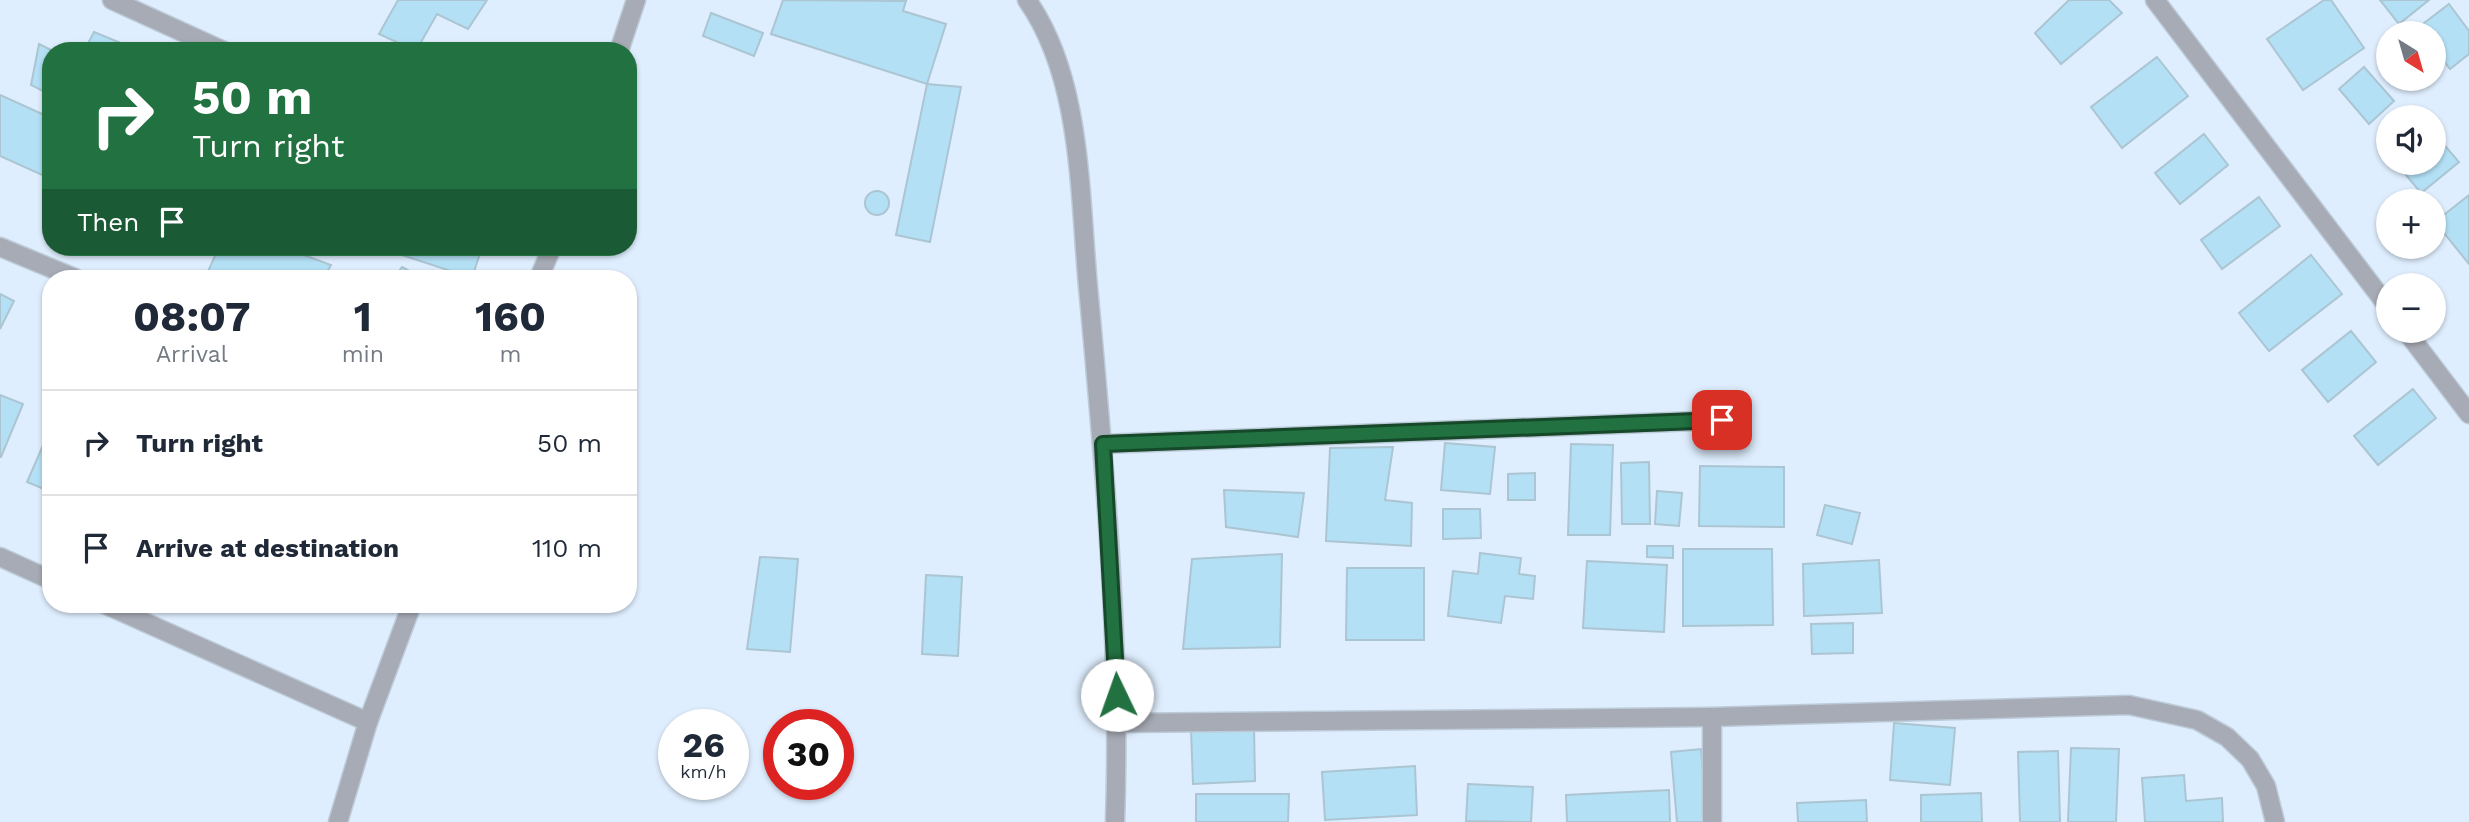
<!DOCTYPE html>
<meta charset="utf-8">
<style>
:root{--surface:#fff;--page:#f2f2f3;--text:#1f2937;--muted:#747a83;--line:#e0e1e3}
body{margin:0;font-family:"Work Sans",sans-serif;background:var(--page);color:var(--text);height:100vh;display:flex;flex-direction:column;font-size:26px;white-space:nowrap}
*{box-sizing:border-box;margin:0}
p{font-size:23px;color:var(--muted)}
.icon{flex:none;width:38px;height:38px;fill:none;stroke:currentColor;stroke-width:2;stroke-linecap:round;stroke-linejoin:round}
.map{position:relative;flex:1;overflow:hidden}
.side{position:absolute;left:42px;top:270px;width:595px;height:343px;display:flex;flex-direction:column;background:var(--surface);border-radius:28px;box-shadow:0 2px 5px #0004}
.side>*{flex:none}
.hud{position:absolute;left:42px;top:42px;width:595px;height:214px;border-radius:28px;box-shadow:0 2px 5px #0004;background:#217141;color:#fff;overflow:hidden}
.needle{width:46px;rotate:143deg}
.tools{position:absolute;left:2376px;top:21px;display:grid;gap:14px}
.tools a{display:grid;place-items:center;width:70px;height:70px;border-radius:50%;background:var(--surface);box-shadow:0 2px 5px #0004;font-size:35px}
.speed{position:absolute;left:658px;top:709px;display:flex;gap:14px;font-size:35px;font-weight:700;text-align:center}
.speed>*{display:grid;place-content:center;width:91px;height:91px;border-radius:50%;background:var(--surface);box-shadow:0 2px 5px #0004;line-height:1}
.speed small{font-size:18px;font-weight:400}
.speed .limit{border:10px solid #d22;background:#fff;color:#111}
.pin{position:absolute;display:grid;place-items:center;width:60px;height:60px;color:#fff;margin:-30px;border-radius:14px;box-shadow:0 4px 10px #0006}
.me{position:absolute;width:77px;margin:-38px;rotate:357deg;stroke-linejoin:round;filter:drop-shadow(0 0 5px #0008)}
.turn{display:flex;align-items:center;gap:24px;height:147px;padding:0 35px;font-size:32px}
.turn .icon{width:91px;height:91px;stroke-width:2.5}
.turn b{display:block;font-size:49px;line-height:60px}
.then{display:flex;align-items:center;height:66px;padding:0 35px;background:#0003;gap:14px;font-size:26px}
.eta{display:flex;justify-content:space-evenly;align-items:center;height:119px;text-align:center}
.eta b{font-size:42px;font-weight:700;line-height:49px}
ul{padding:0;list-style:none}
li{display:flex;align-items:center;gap:21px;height:105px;padding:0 35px;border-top:2px solid var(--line)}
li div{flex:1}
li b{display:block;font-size:26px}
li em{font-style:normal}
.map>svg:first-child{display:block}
.building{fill:#b4e0f5;stroke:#abc5d2;stroke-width:2}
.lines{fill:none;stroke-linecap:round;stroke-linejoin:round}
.minor-casing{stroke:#bdcbd9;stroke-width:21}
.minor{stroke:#a7abb5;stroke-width:18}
.route-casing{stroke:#15492a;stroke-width:18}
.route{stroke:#217141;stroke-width:12}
</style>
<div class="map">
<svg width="2469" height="822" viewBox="0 0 2469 822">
<rect width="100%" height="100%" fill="#dfeefe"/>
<g class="building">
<path d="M398,0h89l-19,29 -31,-15 -21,37 -37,-17z"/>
<path d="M783,0l123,1 -3,10 43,13 -19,60 -156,-50z"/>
<path d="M2069,0h40l13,13 -61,51 -26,-31z"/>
<path d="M2324,0h7l33,48 -61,42 -36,-51z"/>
<path d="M2380,0h49l-30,24z"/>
<path d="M2449,4l20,27v23l-19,15 -16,-21v-15h-11l-4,-6z"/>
<path d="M711,13l52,20 -9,23 -51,-20z"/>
<path d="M94,32l39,16 -2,3h-47z"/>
<path d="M39,44l14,7h-2v44l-20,-10z"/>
<path d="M2157,57l31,39 -66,52 -31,-41z"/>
<path d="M2364,67l30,34 -25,23 -30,-35z"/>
<path d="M927,84l34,3 -31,155 -34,-7z"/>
<path d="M0,95l51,23v61l-51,-23z"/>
<path d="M2434,133l25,29 -38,31 -25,-30h38z"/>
<path d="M2204,134l24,31 -48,39 -25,-31z"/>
<circle cx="877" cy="203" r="12"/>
<path d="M2469,195v69l-34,-42z"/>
<path d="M2259,197l21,29 -58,43 -21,-29z"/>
<path d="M219,247h63l49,18 -7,13h-119z"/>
<path d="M400,247h82l-10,31 -73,-24z"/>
<path d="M2311,255l31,39 -73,57 -30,-38z"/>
<path d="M402,267l20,11h-28z"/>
<path d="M0,294l14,7 -14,28z"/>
<path d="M2351,331l25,31 -48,40 -26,-32z"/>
<path d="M2413,389l23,29 -58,47 -24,-29z"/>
<path d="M0,395l23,9 -22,53h-1z"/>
<path d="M51,427v65l-24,-10z"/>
<path d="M1445,443l50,4 -5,47 -49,-4z"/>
<path d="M1571,444l42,1 -3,90h-42z"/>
<path d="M1393,447l-8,53 27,3 -1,43 -85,-5 4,-93z"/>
<path d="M1649,462l1,62h-28l-1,-61z"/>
<path d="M1700,466l84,1v60l-85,-1z"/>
<path d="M1535,473v27h-27v-26z"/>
<path d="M1224,490l80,3 -6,44 -72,-10z"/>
<path d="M1657,491l25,2 -3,33 -24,-2z"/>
<path d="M1825,505l35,8 -8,31 -35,-9z"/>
<path d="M1443,509h37l1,29 -38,1z"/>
<path d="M1647,546h26v12l-26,-1z"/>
<path d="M1683,549h89l1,76 -90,1z"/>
<path d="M1480,553l41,5 -2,16 16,2 -2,23 -28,-3 -4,27 -53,-7 5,-45 25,3z"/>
<path d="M1282,554l-2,93 -97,2 9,-90z"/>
<path d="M760,557l38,2 -8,93 -43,-3z"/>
<path d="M1879,560l3,53 -78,3 -1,-52z"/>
<path d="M1587,561l80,4 -3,67 -81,-4z"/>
<path d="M1347,568h77v72h-78z"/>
<path d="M926,575l36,2 -4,79 -36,-2z"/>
<path d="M1853,623v30l-41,1 -1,-30z"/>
<path d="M1894,723l61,5 -5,57 -60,-5z"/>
<path d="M1254,727l1,54 -62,3 -2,-55z"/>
<path d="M2071,748l48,1 -3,73h-48z"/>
<path d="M1701,749l6,73h-30l-6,-70z"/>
<path d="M2058,751l2,71h-40l-2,-70z"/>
<path d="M1415,766l2,49 -92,5 -3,-48z"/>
<path d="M2184,775l2,26 36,-3 1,24h-78l-3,-44z"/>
<path d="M1468,784l65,3 -2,35 -65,-1z"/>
<path d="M1669,790l1,32h-103l-1,-27z"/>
<path d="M1981,793l1,29h-61v-27z"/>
<path d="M1196,794h93l-1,28h-92z"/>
<path d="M1866,800l1,22h-69l-1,-19z"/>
</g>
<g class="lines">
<g class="minor-casing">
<g id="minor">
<path d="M112,0l112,51"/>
<path d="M1027,0c57,81 52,201 62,297 16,175 32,350 26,525"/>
<path d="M2155,0l234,308"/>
<path d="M619,51l17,-51"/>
<path d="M0,247l75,31"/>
<path d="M539,278l13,-31"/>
<path d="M2406,331l63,83"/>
<path d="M1103,444l619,-24"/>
<path d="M0,557l51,23"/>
<path d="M104,604l264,118"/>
<path d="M1712,717v105"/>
<path d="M1118,723l594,-6 417,-12 68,15 30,17 23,22 16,27 9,36"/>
<path d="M338,822l30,-100 44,-118"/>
</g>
</g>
<use href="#minor" class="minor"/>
</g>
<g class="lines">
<g class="route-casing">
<path id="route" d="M1117,695l-14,-251 619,-24"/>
</g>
<use href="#route" class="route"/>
</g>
</svg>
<div class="tools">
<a><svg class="needle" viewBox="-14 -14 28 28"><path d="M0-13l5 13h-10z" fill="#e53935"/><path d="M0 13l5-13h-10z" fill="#747a83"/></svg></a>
<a><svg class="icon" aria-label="sound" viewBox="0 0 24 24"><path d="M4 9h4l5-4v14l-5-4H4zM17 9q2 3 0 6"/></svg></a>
<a>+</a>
<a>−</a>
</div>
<div class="speed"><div>26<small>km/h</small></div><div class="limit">30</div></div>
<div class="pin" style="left:1722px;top:420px;background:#d93025"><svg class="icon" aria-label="arrive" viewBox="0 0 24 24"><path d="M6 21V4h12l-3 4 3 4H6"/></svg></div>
<svg class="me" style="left:1117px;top:695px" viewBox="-20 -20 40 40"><circle r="19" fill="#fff"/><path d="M0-13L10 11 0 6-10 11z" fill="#217141"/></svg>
<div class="hud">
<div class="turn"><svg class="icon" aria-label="right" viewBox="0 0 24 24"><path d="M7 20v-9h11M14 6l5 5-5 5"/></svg><div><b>50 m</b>Turn right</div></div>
<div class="then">Then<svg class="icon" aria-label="arrive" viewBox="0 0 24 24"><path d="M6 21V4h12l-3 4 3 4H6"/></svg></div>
</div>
<section class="side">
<div class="eta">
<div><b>08:07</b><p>Arrival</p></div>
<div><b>1</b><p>min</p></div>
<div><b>160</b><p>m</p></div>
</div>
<ul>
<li><svg class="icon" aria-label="right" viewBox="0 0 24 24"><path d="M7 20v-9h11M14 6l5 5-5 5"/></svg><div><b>Turn right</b></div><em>50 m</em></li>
<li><svg class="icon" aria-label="arrive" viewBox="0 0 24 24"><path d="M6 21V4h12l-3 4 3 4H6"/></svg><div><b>Arrive at destination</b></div><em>110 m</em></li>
</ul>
</section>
</div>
